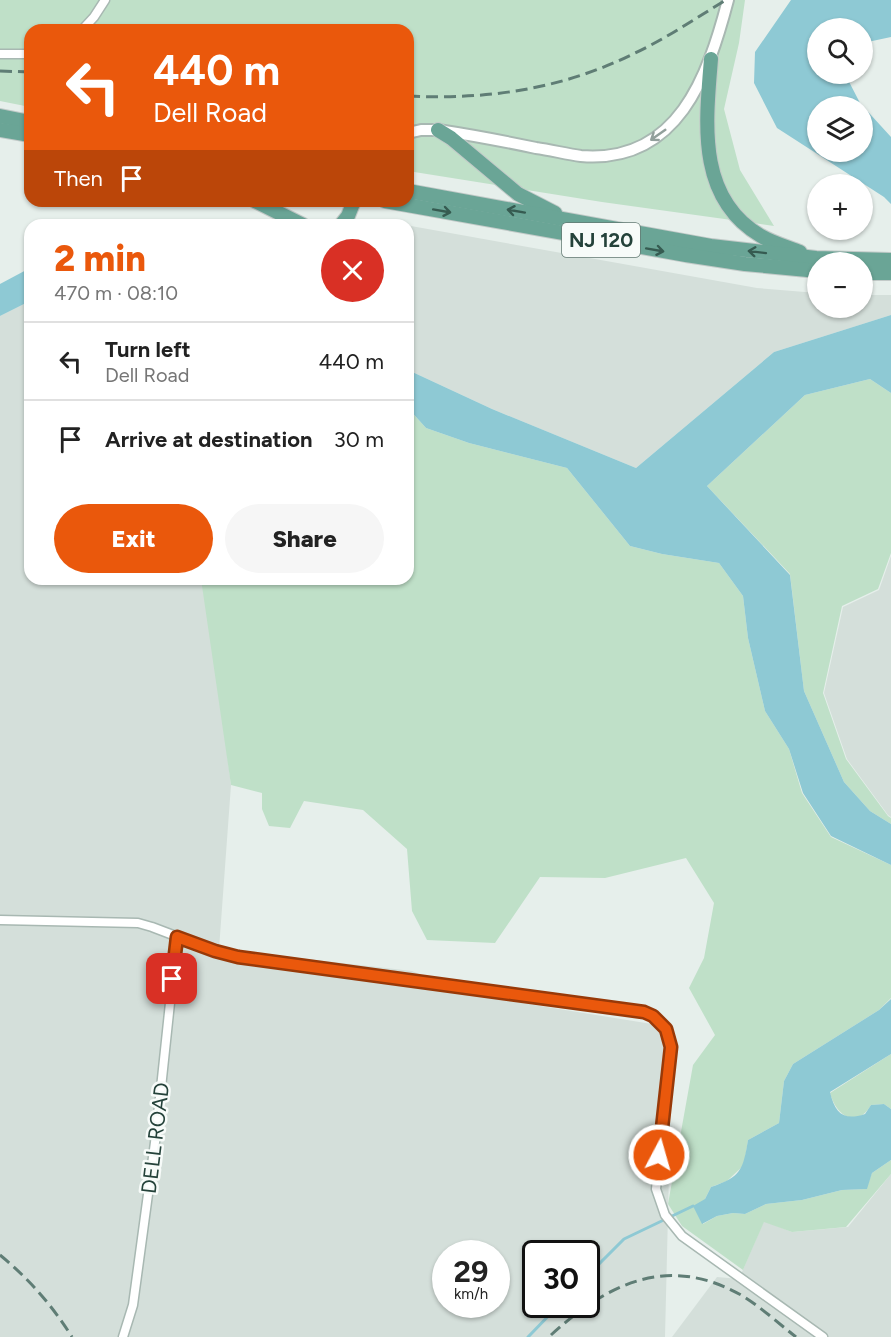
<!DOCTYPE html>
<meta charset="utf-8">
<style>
:root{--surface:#fff;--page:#f6f6f6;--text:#222;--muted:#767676;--line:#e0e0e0;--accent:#ea580c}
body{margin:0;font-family:Figtree,sans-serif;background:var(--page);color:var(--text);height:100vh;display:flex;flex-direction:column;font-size:22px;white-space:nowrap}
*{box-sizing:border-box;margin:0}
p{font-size:20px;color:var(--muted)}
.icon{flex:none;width:33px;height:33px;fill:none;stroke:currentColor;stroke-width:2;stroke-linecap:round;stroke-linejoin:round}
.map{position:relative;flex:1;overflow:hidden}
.sheet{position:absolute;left:24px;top:219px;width:390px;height:366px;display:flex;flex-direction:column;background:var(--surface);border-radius:18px;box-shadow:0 2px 4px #0004}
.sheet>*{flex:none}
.hud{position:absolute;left:24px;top:24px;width:390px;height:183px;border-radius:18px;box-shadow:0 2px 4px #0004;background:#ea580c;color:#fff;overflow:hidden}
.tools{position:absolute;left:807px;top:18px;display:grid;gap:12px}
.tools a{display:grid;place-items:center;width:66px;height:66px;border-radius:50%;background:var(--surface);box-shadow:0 2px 4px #0004;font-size:30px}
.speed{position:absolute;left:432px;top:1240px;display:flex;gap:12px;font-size:30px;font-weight:700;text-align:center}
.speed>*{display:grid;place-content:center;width:78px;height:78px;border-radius:50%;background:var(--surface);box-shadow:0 2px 4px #0004;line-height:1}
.speed small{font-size:15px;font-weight:400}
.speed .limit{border:3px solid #111;border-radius:9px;background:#fff;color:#111}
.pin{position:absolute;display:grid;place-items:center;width:51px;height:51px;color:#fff;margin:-26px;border-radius:12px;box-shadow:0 3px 9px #0006}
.me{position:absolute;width:66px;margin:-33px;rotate:6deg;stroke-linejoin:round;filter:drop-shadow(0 0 4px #0008)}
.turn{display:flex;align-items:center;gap:21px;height:126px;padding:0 30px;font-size:27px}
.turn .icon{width:78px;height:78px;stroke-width:2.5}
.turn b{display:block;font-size:42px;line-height:51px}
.then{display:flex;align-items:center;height:57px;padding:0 30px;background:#0003;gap:12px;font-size:22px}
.round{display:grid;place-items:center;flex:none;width:63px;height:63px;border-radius:32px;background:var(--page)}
.headline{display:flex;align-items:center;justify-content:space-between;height:102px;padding:0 30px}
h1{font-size:36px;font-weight:800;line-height:45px;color:var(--accent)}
.button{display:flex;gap:12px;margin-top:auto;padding:12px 30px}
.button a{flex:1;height:69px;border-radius:36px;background:var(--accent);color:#fff;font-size:24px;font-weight:800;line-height:69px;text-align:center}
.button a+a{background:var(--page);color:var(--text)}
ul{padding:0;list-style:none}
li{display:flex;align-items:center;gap:18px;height:78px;padding:0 30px;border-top:2px solid var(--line)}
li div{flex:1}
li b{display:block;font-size:22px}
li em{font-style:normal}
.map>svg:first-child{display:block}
.built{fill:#d4dfda;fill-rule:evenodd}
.green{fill:#bfe0c8}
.water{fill:#8ec9d4;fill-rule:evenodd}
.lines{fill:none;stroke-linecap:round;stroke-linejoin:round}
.stream{stroke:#8ec9d4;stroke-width:3}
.minor-casing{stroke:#a8b8b2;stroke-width:11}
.tertiary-casing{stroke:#a8b8b2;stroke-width:14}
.primary-casing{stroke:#c2cac8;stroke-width:16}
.minor{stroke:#fff;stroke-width:8}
.tertiary{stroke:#fff;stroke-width:10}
.primary{stroke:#6aa596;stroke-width:14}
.rail{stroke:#5f7d75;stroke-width:3;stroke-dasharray:12 6;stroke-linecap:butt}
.oneway{stroke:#92a09c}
.oneway2{stroke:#365b51}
.route-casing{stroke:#983908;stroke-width:15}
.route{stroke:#ea580c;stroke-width:10}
.labels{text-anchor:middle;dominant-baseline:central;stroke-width:5;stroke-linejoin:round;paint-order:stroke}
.shield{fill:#f7fbf9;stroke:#637a73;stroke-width:1.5}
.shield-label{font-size:20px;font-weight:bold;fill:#24423a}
.street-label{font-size:21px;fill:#24423a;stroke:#f7fbf9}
</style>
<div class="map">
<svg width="891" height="1337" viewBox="0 0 891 1337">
<rect width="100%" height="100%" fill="#e6efeb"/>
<g class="built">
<path d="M411,226l346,62 60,5 1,15h44l1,-13h28v20l-117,37 -138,116 -144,-59 -84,-39v-140h3z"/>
<path d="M30,301v278h172l16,102 13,104 -12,164 193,22 54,23 192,31 14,25 -7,287h-665v-1021zM446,1254h50v51h-50zM536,1254h50v51h-50z"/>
<path d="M891,556v261l-3,-2 -41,-56 -23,-66 19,-86 36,-17z"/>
<path d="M891,1174v163h-219l45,-60 22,2 25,-58 28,11 56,-5z"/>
</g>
<g class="green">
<path d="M0,0h745l-6,43 -15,66 16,61 34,56 -172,-24 -194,-31v-141h-378v77l-30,-6z"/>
<path d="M870,379l21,14v160l-13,36 -36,17 -19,87 23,66 42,57 3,2v6l-21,-13 -26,-29 -40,-91 -14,-117 -83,-88 98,-91z"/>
<path d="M408,408l18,20 43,15 98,25 63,78 32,8 57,9 24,33 5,42 17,73 24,38 13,44 29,44 60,28v133l-12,12 -86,54 -9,17 -5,42 -31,17 -4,25 -17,16 -16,6 -6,12 -2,25 14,-8 16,-3 12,1 21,-10 36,-4 40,-10 24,-1 6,-16 19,-13v14l-45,53 -54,5 -28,-10 -21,48 -61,-44 -14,-22 25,-139 22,-30 -26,-47 15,-30 10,-55 -28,-45 -81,20 -65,-1 -45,66 -68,-3 -15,-29 -5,-62 -44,-39 -59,-9 -14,27 -21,-2 -7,-17v-16l-31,-8 -30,-206h207z"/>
<path d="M891,1054v55l-7,-5 -13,1c-15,25 -35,10 -41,-12z"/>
</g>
<g class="water">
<path d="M791,0h100v37l-28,6 -1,-15h-44v46h27l15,29 31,34v67l-7,-7 -107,-69 -23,-45 1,-31zM818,106h44v46h-44z"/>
<path d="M30,268v33l-30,15v-32z"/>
<path d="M891,315v78l-21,-14 -65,16 -98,91 83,89 14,116 40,91 26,29 21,13v41l-60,-29 -28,-43 -14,-44 -24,-38 -17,-73 -5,-42 -24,-33 -57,-9 -32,-8 -63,-78 -98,-25 -43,-15 -18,-20v-38l84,39 144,59 138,-116z"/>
<path d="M891,999v55l-61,38c5,22 14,29 35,22l6,-9 13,-1 7,5v51l-19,13 -5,16 -25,1 -40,10 -36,4 -21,10 -12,-1 -16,3 -15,8 -9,-18 12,-7 6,-12c30,-10 32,-17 37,-47l31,-17 5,-42 9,-17 86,-54z"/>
</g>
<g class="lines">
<g class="stream">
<path d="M586,1277l38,-38 69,-33"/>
<path d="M528,1337l31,-32"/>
</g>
<g class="minor-casing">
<g id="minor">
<path d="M82,30l12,-13 11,-17"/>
<path d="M0,54h30"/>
<path d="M0,920l138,3 14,4 63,24 23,6 402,54c18,5 28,17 31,36l-15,142 9,26 17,21 141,101"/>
<path d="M123,1337l10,-32 23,-170 21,-198"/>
</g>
</g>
<g class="tertiary-casing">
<path id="tertiary" d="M408,133l13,-3h17c33,5 65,11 98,18 15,2 30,6 45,8 97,8 127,-80 147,-156"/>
</g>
<g class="primary-casing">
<g id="primary">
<path d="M711,59c-5,63 -15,139 50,177 12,7 26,11 39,16"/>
<path d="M0,116l30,6"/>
<path d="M0,130l30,5"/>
<path d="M438,130l13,8 67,56 37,19"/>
<path d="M408,191l303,55 105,12 75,2"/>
<path d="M255,201l48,24"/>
<path d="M385,201l301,54 59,9 73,7"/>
<path d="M341,225l7,-9 6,-15"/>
<path d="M862,273h29"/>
</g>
</g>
<use href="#minor" class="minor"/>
<use href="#tertiary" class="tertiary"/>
<use href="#primary" class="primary"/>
<g class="rail">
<path d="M0,71l30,1"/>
<path d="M408,96c80,4 155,-7 227,-43 32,-15 61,-35 91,-53"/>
<path d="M0,1255c29,24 52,50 72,82"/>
<path d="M551,1335c57,-52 117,-81 190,-40 20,12 37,28 55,42"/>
</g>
</g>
<defs><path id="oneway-shaft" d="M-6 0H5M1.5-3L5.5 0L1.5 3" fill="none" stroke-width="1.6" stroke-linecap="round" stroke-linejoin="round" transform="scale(1.5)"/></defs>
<use class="oneway" href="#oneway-shaft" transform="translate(658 135) rotate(145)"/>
<g class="oneway2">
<use href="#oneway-shaft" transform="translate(442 211) rotate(10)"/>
<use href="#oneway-shaft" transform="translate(516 211) rotate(-170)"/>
<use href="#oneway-shaft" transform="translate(655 250) rotate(10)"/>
<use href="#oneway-shaft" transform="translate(757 252) rotate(-173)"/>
</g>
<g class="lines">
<g class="route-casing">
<path id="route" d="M172,979l5,-42 38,14 23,6 406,55 9,4 13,13 5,18 -12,108"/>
</g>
<use href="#route" class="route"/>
</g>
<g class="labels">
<rect class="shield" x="562" y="223" width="78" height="34" rx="4.5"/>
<g class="shield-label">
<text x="601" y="240">NJ 120</text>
</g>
<g class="street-label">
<text transform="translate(155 1138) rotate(-83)">DELL ROAD</text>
</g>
</g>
</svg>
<div class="tools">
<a><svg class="icon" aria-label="search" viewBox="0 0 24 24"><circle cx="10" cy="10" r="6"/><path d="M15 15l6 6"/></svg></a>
<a><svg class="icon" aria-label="layers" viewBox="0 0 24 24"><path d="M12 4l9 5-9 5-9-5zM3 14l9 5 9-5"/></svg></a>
<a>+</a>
<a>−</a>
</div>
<div class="speed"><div>29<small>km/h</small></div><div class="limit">30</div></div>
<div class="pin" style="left:172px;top:979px;background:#d93025"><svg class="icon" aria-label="arrive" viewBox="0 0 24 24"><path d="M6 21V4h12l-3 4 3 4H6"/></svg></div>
<svg class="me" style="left:659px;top:1155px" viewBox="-20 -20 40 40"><circle r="17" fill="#ea580c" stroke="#fff" stroke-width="3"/><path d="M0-11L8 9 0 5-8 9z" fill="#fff"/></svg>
<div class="hud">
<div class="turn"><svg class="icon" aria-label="left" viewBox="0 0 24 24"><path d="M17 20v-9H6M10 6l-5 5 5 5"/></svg><div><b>440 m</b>Dell Road</div></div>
<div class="then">Then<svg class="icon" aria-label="arrive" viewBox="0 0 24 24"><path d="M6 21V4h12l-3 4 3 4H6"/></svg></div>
</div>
<section class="sheet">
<div class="headline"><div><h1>2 min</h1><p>470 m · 08:10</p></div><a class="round" style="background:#d93025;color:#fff"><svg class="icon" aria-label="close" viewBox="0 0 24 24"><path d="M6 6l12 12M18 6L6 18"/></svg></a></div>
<ul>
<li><svg class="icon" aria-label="left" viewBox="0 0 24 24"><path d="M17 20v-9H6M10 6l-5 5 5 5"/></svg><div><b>Turn left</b><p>Dell Road</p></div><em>440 m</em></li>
<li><svg class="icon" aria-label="arrive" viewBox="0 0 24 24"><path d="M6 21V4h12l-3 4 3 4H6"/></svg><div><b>Arrive at destination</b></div><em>30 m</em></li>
</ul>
<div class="button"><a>Exit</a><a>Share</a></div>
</section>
</div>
